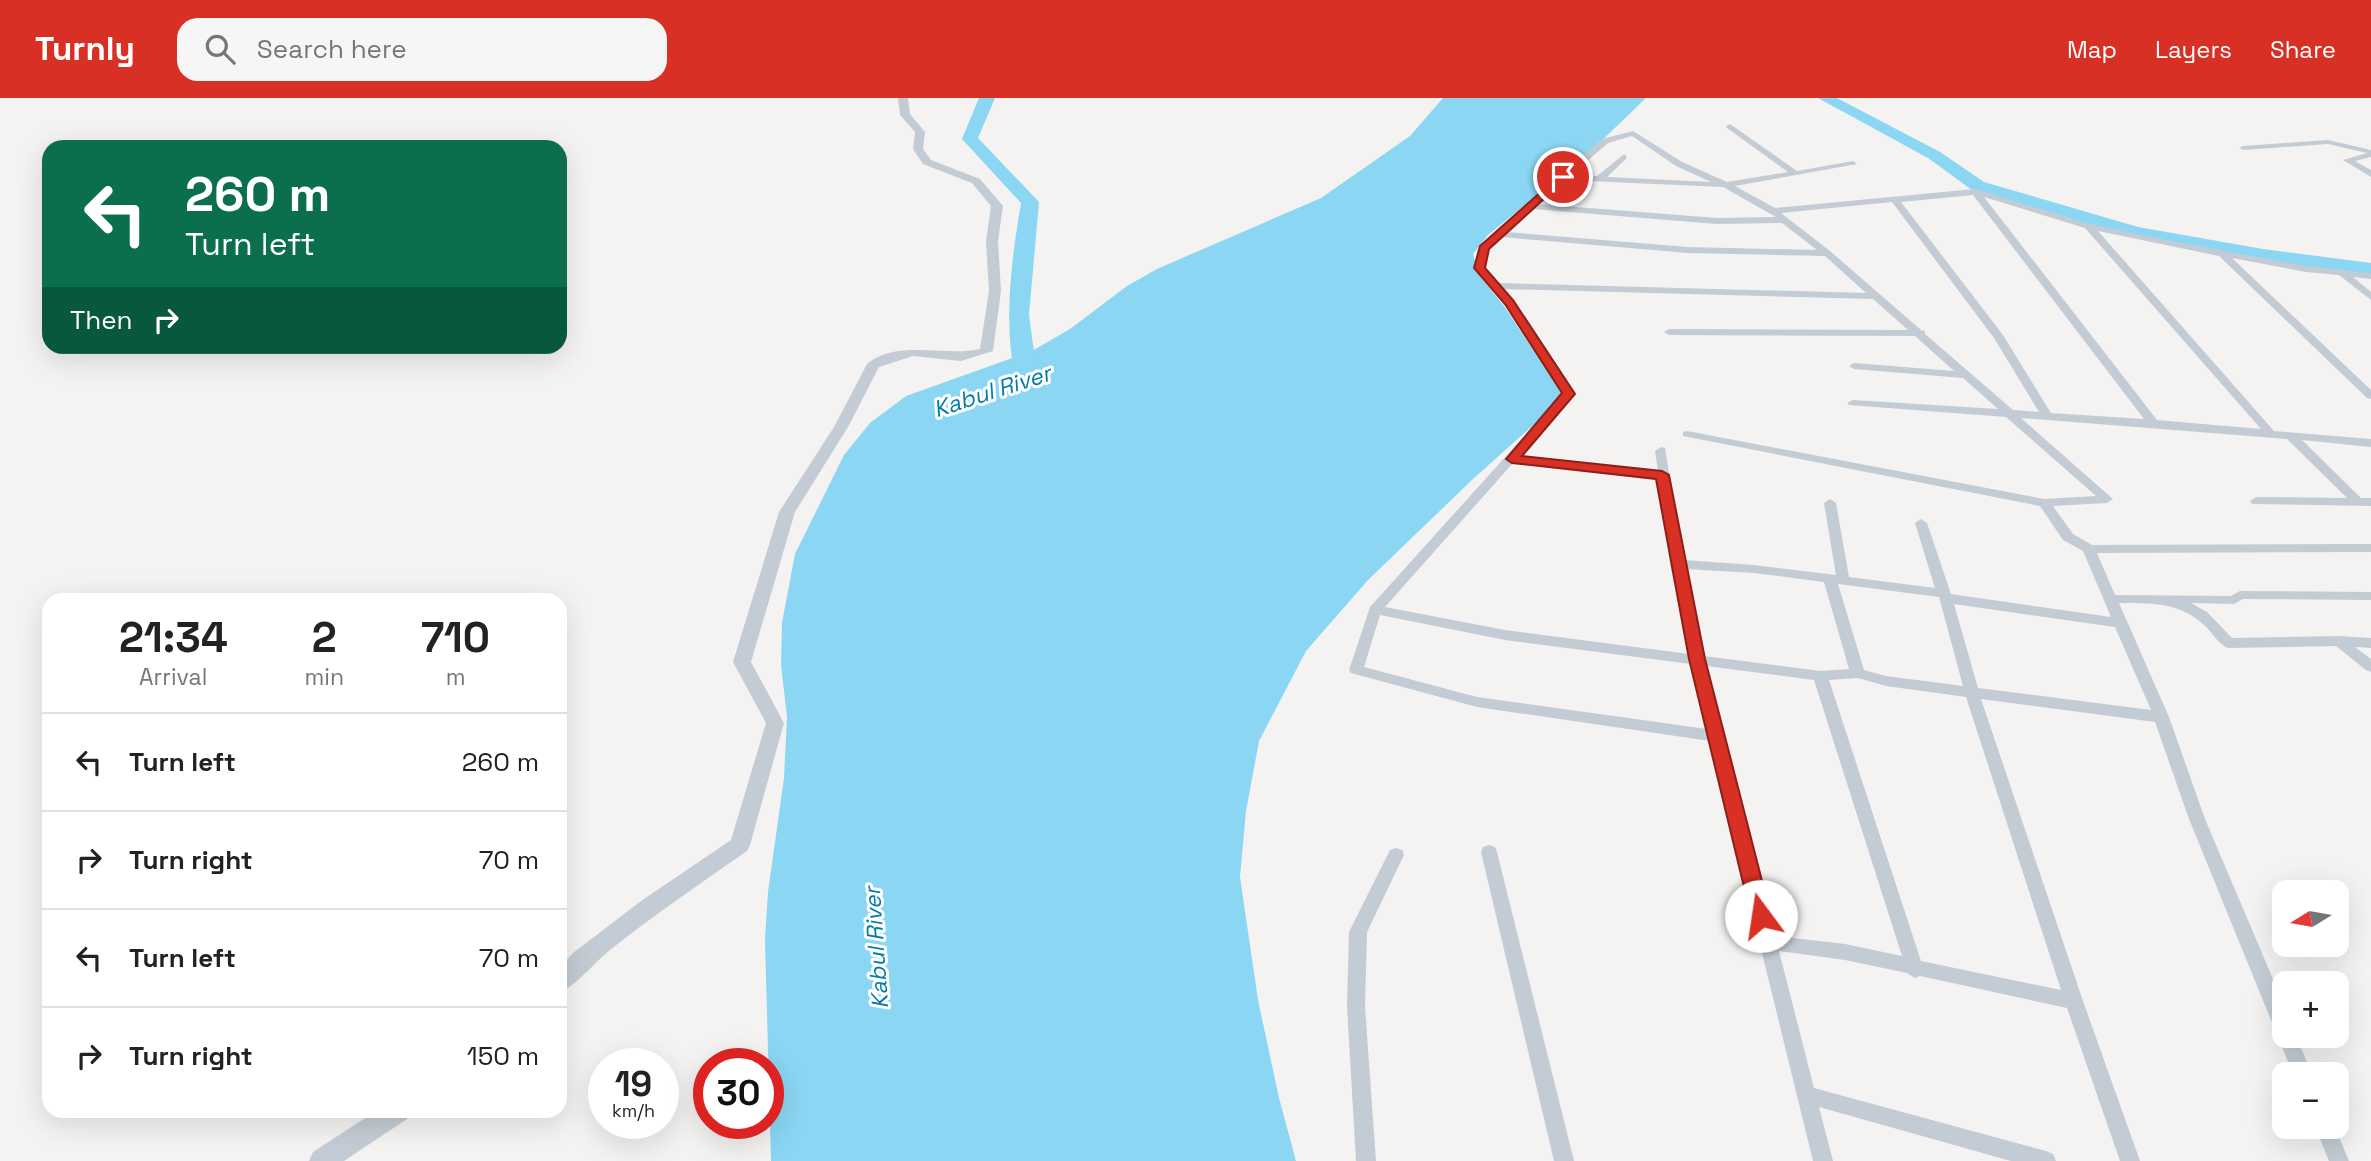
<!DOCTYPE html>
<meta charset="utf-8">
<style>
:root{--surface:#fff;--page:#f6f6f6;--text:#222;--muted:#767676;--line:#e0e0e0;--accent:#d93025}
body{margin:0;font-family:"Space Grotesk",sans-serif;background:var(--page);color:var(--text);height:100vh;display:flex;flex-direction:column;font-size:26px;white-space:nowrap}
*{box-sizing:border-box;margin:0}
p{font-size:23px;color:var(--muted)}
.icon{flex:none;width:38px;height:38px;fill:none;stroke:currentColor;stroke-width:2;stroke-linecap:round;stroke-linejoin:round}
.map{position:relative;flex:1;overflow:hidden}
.details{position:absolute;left:42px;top:495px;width:525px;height:525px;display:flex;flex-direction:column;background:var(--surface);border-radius:21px;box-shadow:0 7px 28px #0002}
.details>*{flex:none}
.guide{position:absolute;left:42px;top:42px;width:525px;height:214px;border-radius:21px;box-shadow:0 7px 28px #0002;background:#0b6e4f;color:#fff;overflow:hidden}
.needle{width:46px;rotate:259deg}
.controls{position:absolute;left:2272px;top:782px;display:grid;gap:14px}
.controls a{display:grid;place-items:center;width:77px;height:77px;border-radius:14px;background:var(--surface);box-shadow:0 7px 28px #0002;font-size:35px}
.speed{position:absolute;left:588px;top:950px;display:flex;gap:14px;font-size:35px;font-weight:700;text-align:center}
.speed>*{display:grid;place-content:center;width:91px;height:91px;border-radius:50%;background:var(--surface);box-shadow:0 7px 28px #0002;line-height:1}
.speed small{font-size:18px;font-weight:400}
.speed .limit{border:10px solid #d22;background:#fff;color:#111}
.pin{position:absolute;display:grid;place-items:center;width:60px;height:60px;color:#fff;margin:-30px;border:4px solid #fff;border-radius:50%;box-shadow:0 2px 7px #0007}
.me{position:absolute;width:77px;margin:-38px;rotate:346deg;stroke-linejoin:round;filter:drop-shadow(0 0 5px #0008)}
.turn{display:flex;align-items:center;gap:24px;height:147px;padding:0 28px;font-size:32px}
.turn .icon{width:91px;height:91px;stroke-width:2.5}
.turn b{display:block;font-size:49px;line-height:60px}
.then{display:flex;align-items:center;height:66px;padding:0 28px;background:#0003;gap:14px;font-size:26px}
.eta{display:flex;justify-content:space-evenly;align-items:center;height:119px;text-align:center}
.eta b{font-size:42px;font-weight:700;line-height:49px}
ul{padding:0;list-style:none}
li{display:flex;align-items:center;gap:21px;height:98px;padding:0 28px;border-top:2px solid var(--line)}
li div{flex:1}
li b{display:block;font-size:26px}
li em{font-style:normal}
header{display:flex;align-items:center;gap:42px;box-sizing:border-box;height:98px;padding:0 35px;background:var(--accent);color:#fff}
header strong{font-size:33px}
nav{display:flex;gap:38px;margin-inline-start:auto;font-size:24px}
.search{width:490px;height:63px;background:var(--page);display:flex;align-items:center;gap:18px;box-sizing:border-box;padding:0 24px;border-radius:21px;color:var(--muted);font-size:26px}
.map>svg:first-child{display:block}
.water{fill:#8ad6f3}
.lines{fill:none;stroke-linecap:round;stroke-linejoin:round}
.river{fill:#8ad6f3;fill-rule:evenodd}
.minor{fill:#c3ccd4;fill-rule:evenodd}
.tertiary{fill:#c3ccd4;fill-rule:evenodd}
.route{fill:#d93025;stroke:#8d1f18;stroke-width:2}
.labels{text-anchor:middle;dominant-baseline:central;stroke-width:6;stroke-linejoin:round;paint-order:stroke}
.water-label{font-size:23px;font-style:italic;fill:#047ca9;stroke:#fff}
</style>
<header>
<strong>Turnly</strong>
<div class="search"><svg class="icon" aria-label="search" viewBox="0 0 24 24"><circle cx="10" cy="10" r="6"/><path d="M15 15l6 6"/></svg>Search here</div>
<nav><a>Map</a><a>Layers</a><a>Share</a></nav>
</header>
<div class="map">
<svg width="2371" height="1063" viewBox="0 0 2371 1063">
<rect width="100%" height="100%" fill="#f5f2f2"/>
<path class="water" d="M1443,0h203l-51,49 -107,88 -15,19 5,20 26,32 58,88 -4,9 -85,76 -105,101 -62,71 -47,90 -13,70 -6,66 18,123 21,98 17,63h-525l-6,-222 3,-47 16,-114 3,-61 -6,-52 1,-42 13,-69 49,-99 26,-32 36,-27 126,-45 38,-22 57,-43 30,-17 164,-71 89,-62z"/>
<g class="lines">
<g class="river">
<path d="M979,0h16l-17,40 61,64 -10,113 9,67 -11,7 -11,-7c-13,-60 -5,-119 5,-179l-59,-64z"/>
<path d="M1818,0h19l103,54 44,30 154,45 125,22 108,14v12l-108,-14 -127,-23 -164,-48 -44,-32z"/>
</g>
<g class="minor">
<path d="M1730,26l67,47 56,-10 4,3 -122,22 40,22 200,-19 115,35 81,17 135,25 65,7v6l-18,-2 18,15v8l-32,-25 -33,-3 -74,-14 139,132v9l-4,-1 -148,-142 -121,-25 176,200 97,8v8l-69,-7 59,58h10v8l-119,-2 -2,-3 6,-4 91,1 -60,-59 -266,-21 92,81 -6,4 -54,3 20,28 19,11 279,-1v8l-274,1 18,42 116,1 9,-5 131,1v8l-128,-1 -9,5 -43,-1 16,9 25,26 107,-2 32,2v10l-16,-1 16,12v13l-5,-2 -30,-24 -108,2c-10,-4 -16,-16 -24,-23 -25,-23 -53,-22 -85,-22l50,114 36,102 79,186v31h12l16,38h-19l-104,-255 -34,-97 -174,-23 102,302 57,160h-20l-53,-153 -147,-32 -5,2 -8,-5 -62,-13 -66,-9 35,137 232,63 7,3 3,7h-45l-192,-54 14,54h-20l-103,-420 -233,-34 -126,-34 -2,-3 21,-63 192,-213 -57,-89 -31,-37 6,-22 122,-107 31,-8 49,31 45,20 61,-10 -61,-44 -1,-2zM1632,38l44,30 35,16 -104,-5 19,-18v-4h-3l-26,21 -26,-1 37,-32zM1566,82l157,7 53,30 -59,1 -179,-14zM1973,97l171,224 -93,-6 -48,-78 -102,-133zM1984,99l101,31 176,201 -104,-9zM1892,104l102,136 45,74 -26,-2 -88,-76v-3l-4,-1 -91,-79 -49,-38zM1533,111l184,15 65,-1 35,27 -129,-3 -181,-15zM1501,139l187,16 137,3 41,37 -369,-10 -13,-15 4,-19zM1502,191l371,10 35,31 -239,-1 -5,3 5,3 246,1 39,35 -100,-8 -5,3 5,3 109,9 35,31 -145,-9 -6,3 2,2 157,12 90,79 -52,3 -357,-68 -4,1v4l357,70 23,34 20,11 28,66 -160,-23 -24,-71 -6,-4 -6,4 20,65 -86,-11 -13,-74 -6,-4 -6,4 12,72 -82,-10 -71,-5 -18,-112 -4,-1 -6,4 3,20 -139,-15 55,-62 -60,-91zM1513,365l146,15 11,86 19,90 -184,-24 -120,-23zM1685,471l69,4 70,9 25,87 -29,2 -116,-15zM1838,486l101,13 24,89 -77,-10 -22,-6zM1954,506l161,23 36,83 -173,-22zM1380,517l125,25 186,24 16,65 -230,-32 -113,-30zM1706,568l108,14 88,276 -57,-12 -70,-8zM1858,580l28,8 80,11 95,293 -140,-29 -92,-281z"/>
<path d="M2328,42l43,10v7l-16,4 16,9v7l-28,-17 24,-7 -39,-9 -85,6 -4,-2 4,-2z"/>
<path d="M1489,747l6,2 2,5 77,309h-20l-73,-309 2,-5z"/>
<path d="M1396,750l6,2 2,5 -37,77 -2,74 11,155h-20l-9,-155 2,-74 41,-82z"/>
<path d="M2315,1029h20l14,34h-20z"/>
</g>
<g class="tertiary">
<path d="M898,0h10l2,16 15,18 -2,17 8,11 49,19 23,27 -5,35 3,50 -8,60 -32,10 -48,-5 -34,11 -31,60 -53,85 -44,150 33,61 -34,122 -3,6c-46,32 -93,64 -137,99 -15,12 -34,36 -50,42v-25l13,-14 68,-52 90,-61 35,-117 -33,-61 46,-150 55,-85 33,-63c29,-25 78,-7 113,-15l9,-58 -3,-50 5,-35 -19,-23 -49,-19 -10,-15 2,-17 -15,-17z"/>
<path d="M376,1013h34l-3,8 -63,42h-35l4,-9z"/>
</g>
</g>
<path class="route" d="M1560,77l8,2 -79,72 -4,19 28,32 62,94 -53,62 140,15 7,4 36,184 66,257 -3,6h-14l-3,-6 -62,-257 -33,-180 -144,-16 -6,-4 56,-66 -57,-89 -31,-36 6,-22z"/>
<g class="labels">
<g class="water-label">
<text transform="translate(992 293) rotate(-18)">Kabul River</text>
<text transform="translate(876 850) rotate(-94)">Kabul River</text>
</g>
</g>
</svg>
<div class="controls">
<a><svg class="needle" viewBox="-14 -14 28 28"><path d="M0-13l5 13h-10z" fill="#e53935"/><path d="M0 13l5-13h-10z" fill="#767676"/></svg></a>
<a>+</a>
<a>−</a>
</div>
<div class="speed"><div>19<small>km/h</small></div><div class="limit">30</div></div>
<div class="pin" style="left:1563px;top:79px;background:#d93025"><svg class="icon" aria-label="arrive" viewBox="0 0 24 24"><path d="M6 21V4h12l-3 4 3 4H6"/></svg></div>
<svg class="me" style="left:1761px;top:818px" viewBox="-20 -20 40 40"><circle r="19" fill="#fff"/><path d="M0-13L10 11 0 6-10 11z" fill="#d93025"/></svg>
<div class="guide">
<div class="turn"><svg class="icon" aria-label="left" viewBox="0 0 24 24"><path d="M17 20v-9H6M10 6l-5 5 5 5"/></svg><div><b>260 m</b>Turn left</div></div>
<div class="then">Then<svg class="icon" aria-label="right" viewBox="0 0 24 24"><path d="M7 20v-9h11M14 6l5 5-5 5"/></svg></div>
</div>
<section class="details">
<div class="eta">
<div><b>21:34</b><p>Arrival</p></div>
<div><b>2</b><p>min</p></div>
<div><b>710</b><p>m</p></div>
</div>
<ul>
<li><svg class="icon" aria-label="left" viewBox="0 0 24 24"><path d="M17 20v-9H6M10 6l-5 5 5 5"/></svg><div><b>Turn left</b></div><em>260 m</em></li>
<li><svg class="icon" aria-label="right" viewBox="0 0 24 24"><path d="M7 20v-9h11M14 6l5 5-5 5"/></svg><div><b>Turn right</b></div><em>70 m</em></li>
<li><svg class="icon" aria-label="left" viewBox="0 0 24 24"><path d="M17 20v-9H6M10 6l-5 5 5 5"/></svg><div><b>Turn left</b></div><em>70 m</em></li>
<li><svg class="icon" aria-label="right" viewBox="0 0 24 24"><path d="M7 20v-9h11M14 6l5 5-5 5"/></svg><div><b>Turn right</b></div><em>150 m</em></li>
</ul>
</section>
</div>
